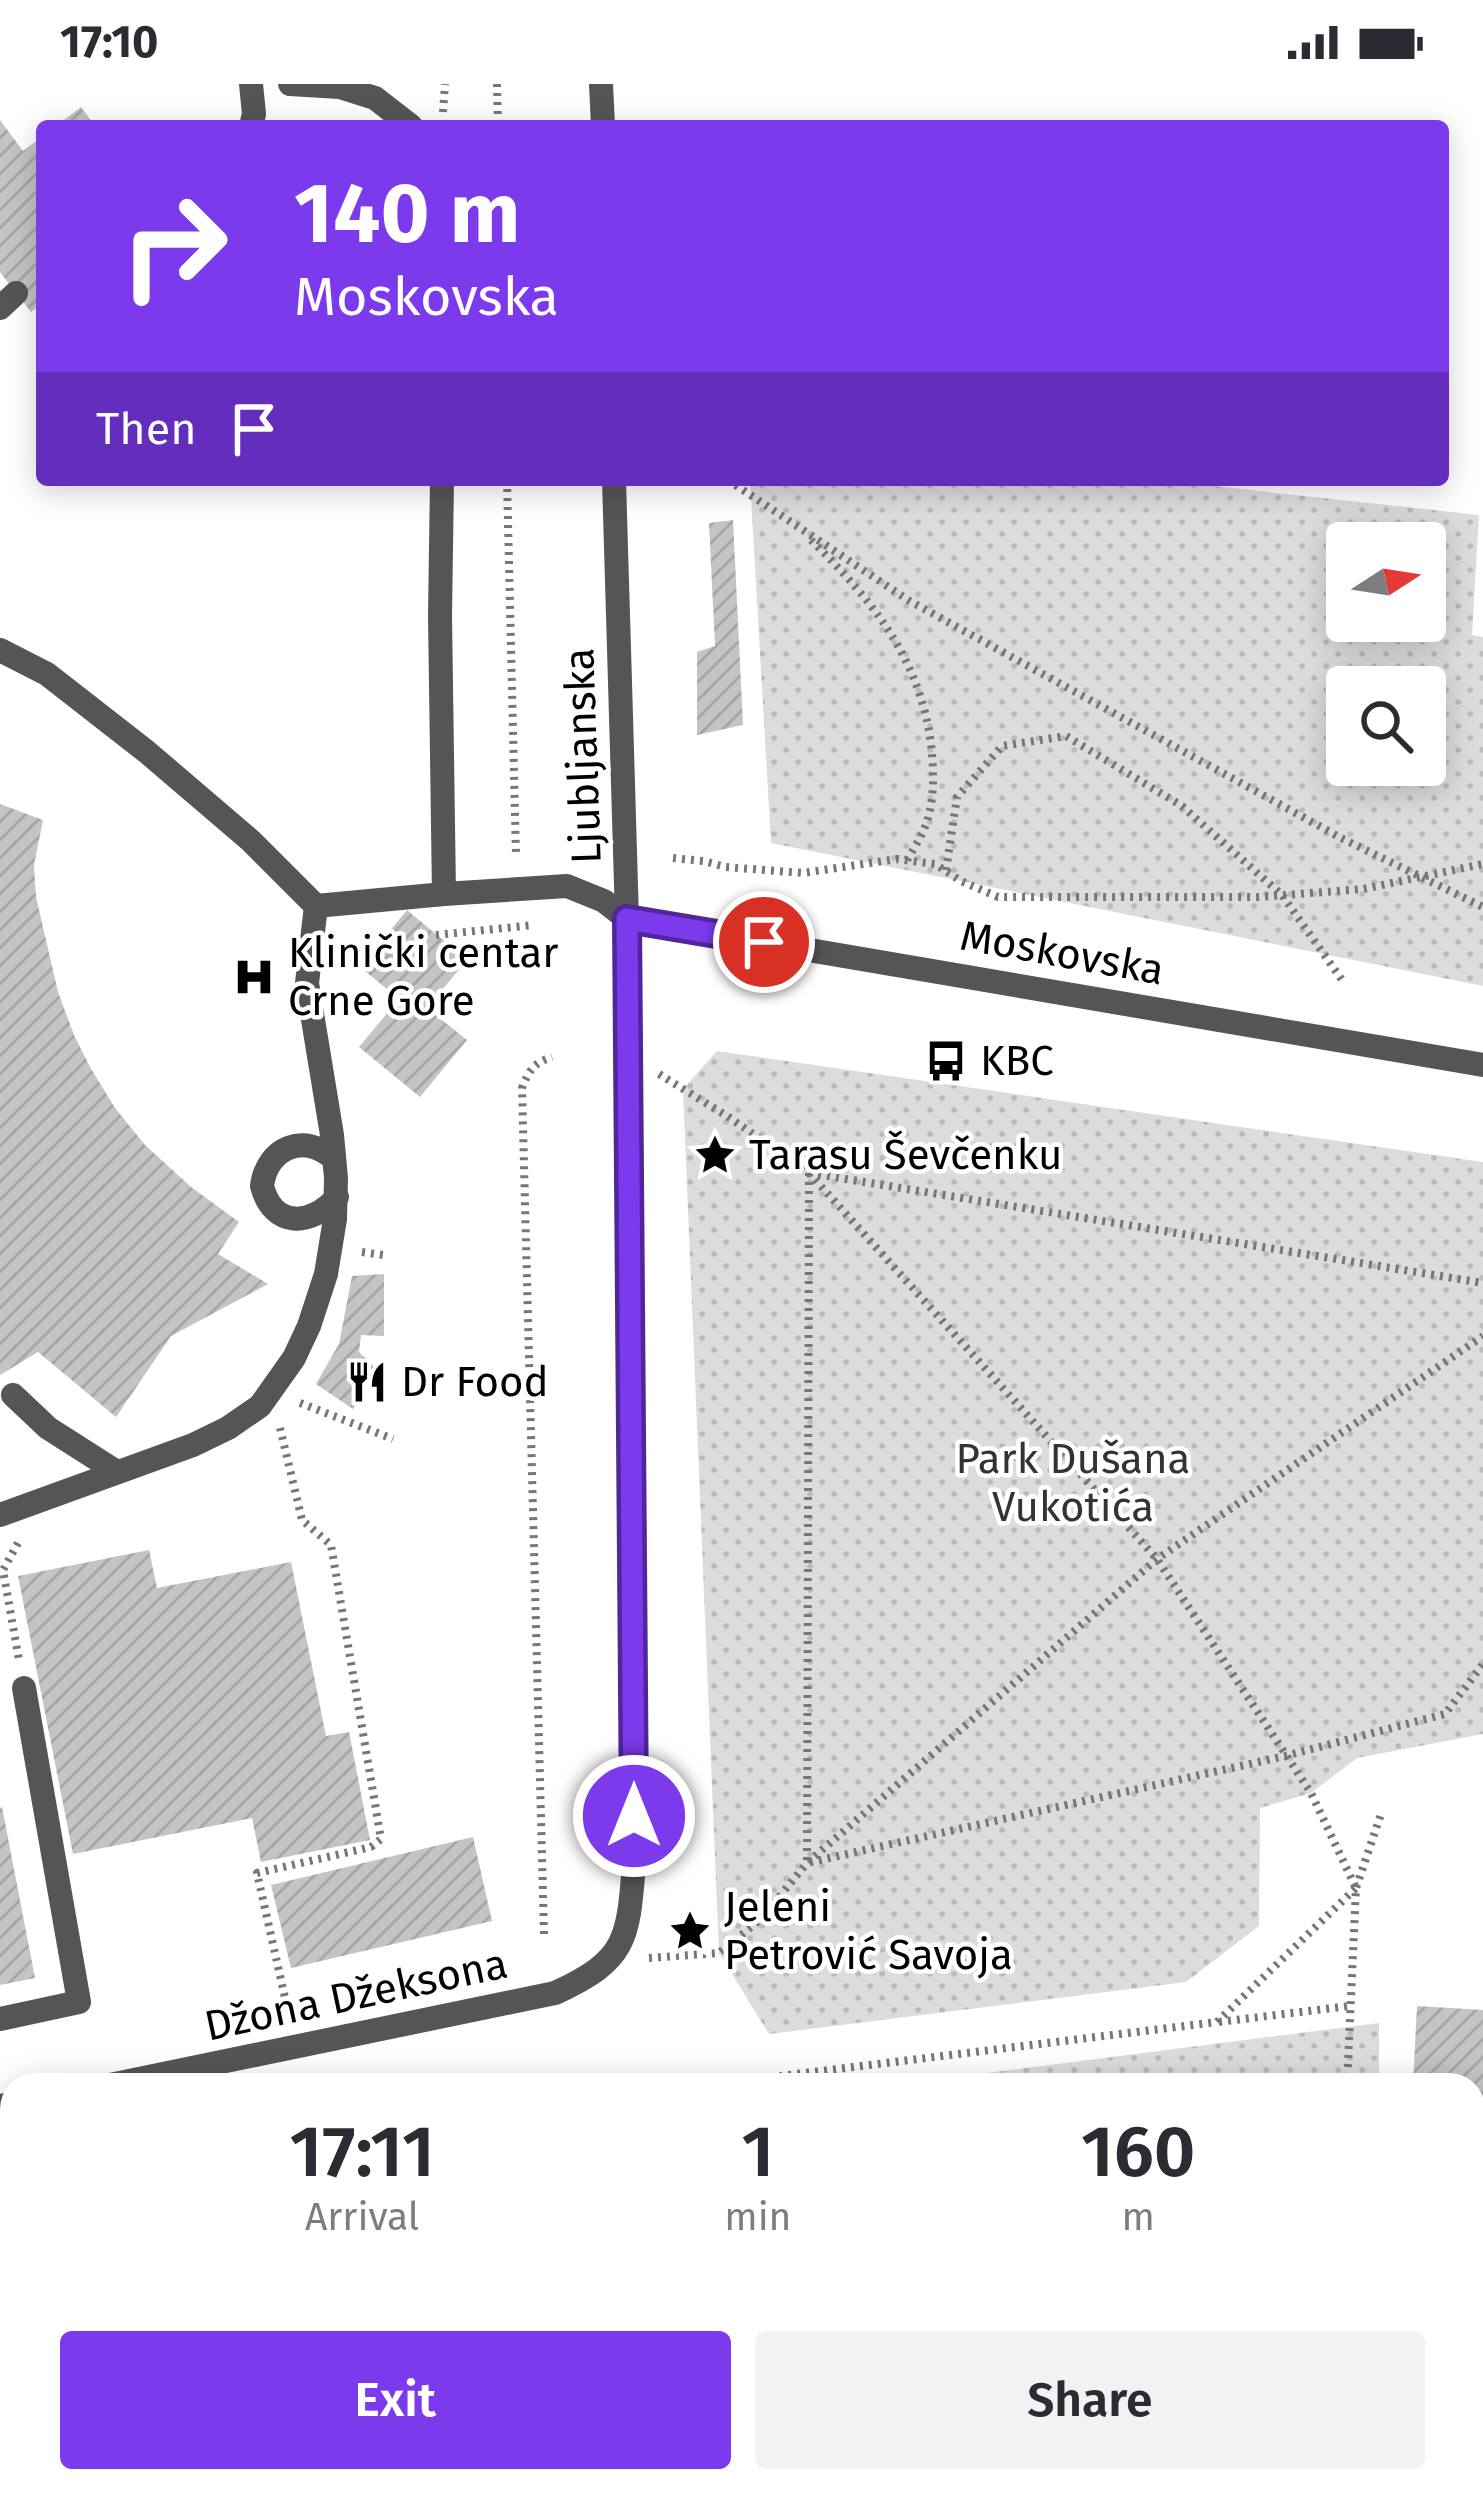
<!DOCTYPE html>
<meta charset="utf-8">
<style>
:root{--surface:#fff;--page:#f2f2f3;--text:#2b2b33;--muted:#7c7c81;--accent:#7c3aed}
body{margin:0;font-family:"Fira Sans",sans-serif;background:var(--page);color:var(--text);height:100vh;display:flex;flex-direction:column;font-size:45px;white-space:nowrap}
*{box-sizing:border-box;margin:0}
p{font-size:39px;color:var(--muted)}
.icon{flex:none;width:66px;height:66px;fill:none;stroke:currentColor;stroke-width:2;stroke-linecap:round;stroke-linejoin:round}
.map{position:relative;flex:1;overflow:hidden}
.panel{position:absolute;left:0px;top:1989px;width:1485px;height:420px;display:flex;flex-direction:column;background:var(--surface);border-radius:36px 36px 0 0;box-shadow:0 6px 30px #0003}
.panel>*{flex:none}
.guide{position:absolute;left:36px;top:36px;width:1413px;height:366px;border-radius:12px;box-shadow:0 6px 30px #0003;background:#7c3aed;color:#fff;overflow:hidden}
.needle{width:78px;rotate:78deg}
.controls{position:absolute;left:1326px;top:438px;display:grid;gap:24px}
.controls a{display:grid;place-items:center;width:120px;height:120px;border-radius:12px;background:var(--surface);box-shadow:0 6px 30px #0003;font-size:60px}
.pin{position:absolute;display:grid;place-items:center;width:102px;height:102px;color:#fff;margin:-51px;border:6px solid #fff;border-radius:50%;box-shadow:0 3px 12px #0007}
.me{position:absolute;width:132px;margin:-66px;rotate:0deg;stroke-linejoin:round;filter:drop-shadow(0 0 9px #0008)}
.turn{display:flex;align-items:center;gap:42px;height:252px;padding:0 60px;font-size:54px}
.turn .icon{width:156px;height:156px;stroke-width:2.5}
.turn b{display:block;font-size:84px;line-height:102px}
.then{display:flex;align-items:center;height:114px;padding:0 60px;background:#0003;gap:24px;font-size:45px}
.eta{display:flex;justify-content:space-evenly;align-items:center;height:204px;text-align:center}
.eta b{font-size:72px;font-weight:600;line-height:84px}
.cta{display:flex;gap:24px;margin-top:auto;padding:24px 60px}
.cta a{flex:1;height:138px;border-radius:12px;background:var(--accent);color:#fff;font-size:48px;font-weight:600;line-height:138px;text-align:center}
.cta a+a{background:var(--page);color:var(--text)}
.status{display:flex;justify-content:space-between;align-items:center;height:84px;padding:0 60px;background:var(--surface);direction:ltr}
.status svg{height:33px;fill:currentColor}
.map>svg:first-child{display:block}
.park{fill:url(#park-dots);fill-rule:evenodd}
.building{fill:url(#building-hatch)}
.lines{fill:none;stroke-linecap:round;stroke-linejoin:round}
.path{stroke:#777;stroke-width:8;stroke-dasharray:3 6;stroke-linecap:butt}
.service{stroke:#555;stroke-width:24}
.minor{stroke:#555;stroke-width:24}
.route-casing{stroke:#51269a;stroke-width:30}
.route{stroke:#7c3aed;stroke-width:21}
.labels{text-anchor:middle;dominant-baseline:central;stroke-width:9;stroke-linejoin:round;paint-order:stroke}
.street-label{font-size:42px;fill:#000;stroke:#fff}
.poi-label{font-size:42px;fill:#000;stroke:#fff;text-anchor:start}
.park-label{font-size:42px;fill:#333;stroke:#fff}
</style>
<div class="status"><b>17:10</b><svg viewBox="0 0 49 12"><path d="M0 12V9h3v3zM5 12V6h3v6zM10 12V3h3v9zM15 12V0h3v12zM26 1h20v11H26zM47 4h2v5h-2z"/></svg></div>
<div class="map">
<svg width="1483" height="2409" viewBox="0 0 1483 2409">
<defs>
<pattern id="park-dots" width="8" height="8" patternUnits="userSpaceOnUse" patternTransform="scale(3)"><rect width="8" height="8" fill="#dcdcdc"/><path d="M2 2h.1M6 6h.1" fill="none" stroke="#bbb" stroke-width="1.8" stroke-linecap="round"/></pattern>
<pattern id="building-hatch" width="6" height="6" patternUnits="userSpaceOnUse" patternTransform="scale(3)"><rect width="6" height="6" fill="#c4c4c4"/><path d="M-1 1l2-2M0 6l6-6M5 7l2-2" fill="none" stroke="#a7a7a7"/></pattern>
</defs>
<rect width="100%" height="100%" fill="#fff"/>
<g class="park">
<path d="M750,396h409l320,35 -7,120 11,2v349l-712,-143zM1425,459v78h-78v-78zM1347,603h78v78h-78z"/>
<path d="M717,967l766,111v572l-126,24 -46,35 -51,15 -1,118 -73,56 -417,52 -50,-81 -36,-864z"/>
<path d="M1379,1939v62h-487z"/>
<path d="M12,2063v334h1362l-1,12h-1373v-345z"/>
</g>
<g class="building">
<path d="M81,23l14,19h-39z"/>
<path d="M0,36l23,31 19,-14v167l-11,8 -31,-40z"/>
<path d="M733,436l10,205 -46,10v-83l18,-6 -6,-123z"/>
<path d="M0,720l43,16 -9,45 2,32 22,95 16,43 16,32 25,41 30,37 46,42 48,35 -21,32 50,30 -97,52 -55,81 -78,-65 -38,23z"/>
<path d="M407,826l60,50 -40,48 40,32 -47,57 -61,-50 40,-48 -39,-32z"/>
<path d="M384,1190v62l-23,-1 -2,17 16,16 -22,41 -37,-25 23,-40 13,-68z"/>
<path d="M149,1466l8,38 134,-26 35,174 23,-4 21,108 -109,22 -9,-44 -179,36 -55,-278z"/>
<path d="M2,1723l33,171 -35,7v-177z"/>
<path d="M473,1753l19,84 -201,47 -20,-83z"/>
<path d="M1417,1922l66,4v215l-10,-1v-139h-60z"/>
<path d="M1473,2210h10v199h-83l1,-12h72z"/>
<path d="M189,2397h87l-1,12h-86z"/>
</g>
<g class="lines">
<g class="path">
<path d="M497,0l1,42"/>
<path d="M443,28l2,-28"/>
<path d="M507,396l9,375"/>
<path d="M728,396l180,120 433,238 142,69"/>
<path d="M811,456c60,59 109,118 120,204 3,27 4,58 -6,83 -5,12 -12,23 -18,33"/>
<path d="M673,774l30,3 23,6 77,6 94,-14 38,5 26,17 37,16h261l104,-8 120,-25"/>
<path d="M946,786l11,-73 45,-51 64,-10 116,70 100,89 60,85"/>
<path d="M436,851l98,-10"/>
<path d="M659,990l71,44 79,55 674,110"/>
<path d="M809,1089l-2,690 478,-107 160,-42 38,-50"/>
<path d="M809,1089l348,386 154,234 45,95"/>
<path d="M362,1168l21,3"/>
<path d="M300,1319l93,36"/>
<path d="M280,1344l22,92 29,25 50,294 -10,8 -114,26 33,147"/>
<path d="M18,1459l-15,27 16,90"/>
<path d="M544,1850l-22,-846c7,-18 12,-25 30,-31"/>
<path d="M649,1874l70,-5 42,-34 46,-56 350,-304 326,-223"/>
<path d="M1219,1938l130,-16"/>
<path d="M708,2001l509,-63 139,-134"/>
<path d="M1347,2001l9,-197 25,-74"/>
<path d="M1338,2409v-12"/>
</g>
<g class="service">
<path d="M290,0l50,3 35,11 36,28"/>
<path d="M251,42l3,-12 -3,-30"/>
<path d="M0,224l16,-15"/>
<path d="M442,396l-2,136 4,278"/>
<path d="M0,566l47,24 100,78 104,89 65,65 128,-12 123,-8 37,15 23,18"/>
<path d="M334,1075c-29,-27 -67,-12 -72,27 11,42 49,41 75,11"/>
<path d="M13,1311l35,33 69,44"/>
<path d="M0,1431l193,-70 35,-17 32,-22 34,-48 15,-32 17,-52 9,-55 1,-41 -4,-43 -25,-152 9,-77"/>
<path d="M0,1935l79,-17 -55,-314"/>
</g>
<g class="minor">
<path d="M601,0l2,42"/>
<path d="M627,835l856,146"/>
<path d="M110,2001l445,-92c72,-33 73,-53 79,-129l-7,-945 -13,-439"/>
<path d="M0,2022l12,-2"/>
</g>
</g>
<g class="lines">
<g class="route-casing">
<path id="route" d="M634,1732l-7,-897 137,23"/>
</g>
<use href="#route" class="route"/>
</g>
<defs>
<g id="hospital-bare" transform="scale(3.24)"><path d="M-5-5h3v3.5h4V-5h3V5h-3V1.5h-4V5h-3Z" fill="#000" stroke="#fff" stroke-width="2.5" paint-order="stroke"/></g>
<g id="bus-bare" transform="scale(3.24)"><path d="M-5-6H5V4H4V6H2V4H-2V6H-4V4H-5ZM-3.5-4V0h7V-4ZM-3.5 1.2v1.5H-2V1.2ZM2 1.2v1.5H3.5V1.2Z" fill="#000" stroke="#fff" stroke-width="2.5" paint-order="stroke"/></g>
<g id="sight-bare" transform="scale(3.24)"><path d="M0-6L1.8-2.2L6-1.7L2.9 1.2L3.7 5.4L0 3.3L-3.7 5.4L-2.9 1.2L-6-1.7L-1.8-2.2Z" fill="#000" stroke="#fff" stroke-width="2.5" paint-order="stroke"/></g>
<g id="restaurant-bare" transform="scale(3.24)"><path d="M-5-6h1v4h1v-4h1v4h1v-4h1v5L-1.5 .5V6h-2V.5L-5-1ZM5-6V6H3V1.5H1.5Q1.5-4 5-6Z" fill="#000" stroke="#fff" stroke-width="2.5" paint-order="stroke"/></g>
</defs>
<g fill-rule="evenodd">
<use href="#hospital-bare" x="254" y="893"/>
<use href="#bus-bare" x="946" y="977"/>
<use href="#sight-bare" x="715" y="1071"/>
<use href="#restaurant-bare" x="367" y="1298"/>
<use href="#sight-bare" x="690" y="1847"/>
</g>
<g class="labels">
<g class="street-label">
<text transform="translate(583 672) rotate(-92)">Ljubljanska</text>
<text transform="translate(1062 869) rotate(10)">Moskovska</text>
<text transform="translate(356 1911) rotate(-12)">Džona Džeksona</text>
</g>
<g class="poi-label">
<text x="288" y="869">Klinički centar<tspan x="288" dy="48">Crne Gore</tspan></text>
<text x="980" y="977">KBC</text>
<text x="749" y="1071">Tarasu Ševčenku</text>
<text x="401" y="1298">Dr Food</text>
<text x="724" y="1823">Jeleni<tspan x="724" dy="48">Petrović Savoja</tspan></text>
</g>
<g class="park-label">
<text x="1073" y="1375">Park Dušana<tspan x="1073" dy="48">Vukotića</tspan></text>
</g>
</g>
</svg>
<div class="controls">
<a><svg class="needle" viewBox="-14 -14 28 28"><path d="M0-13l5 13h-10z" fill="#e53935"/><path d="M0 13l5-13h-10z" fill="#7c7c81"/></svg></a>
<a><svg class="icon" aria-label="search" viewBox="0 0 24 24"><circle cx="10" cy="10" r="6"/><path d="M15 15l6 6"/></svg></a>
</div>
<div class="pin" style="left:764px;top:858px;background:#d93025"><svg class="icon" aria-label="arrive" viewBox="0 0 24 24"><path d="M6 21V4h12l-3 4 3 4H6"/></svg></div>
<svg class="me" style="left:634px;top:1732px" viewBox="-20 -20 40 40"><circle r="17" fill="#7c3aed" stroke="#fff" stroke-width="3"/><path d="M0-11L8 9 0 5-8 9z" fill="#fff"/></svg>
<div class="guide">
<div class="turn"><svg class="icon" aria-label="right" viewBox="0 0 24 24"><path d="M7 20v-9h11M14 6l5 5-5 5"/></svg><div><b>140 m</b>Moskovska</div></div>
<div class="then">Then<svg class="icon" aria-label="arrive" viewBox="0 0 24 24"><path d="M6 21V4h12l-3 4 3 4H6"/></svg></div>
</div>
<section class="panel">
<div class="eta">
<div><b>17:11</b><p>Arrival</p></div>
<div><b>1</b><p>min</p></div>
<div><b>160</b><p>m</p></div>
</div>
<div class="cta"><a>Exit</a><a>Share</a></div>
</section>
</div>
